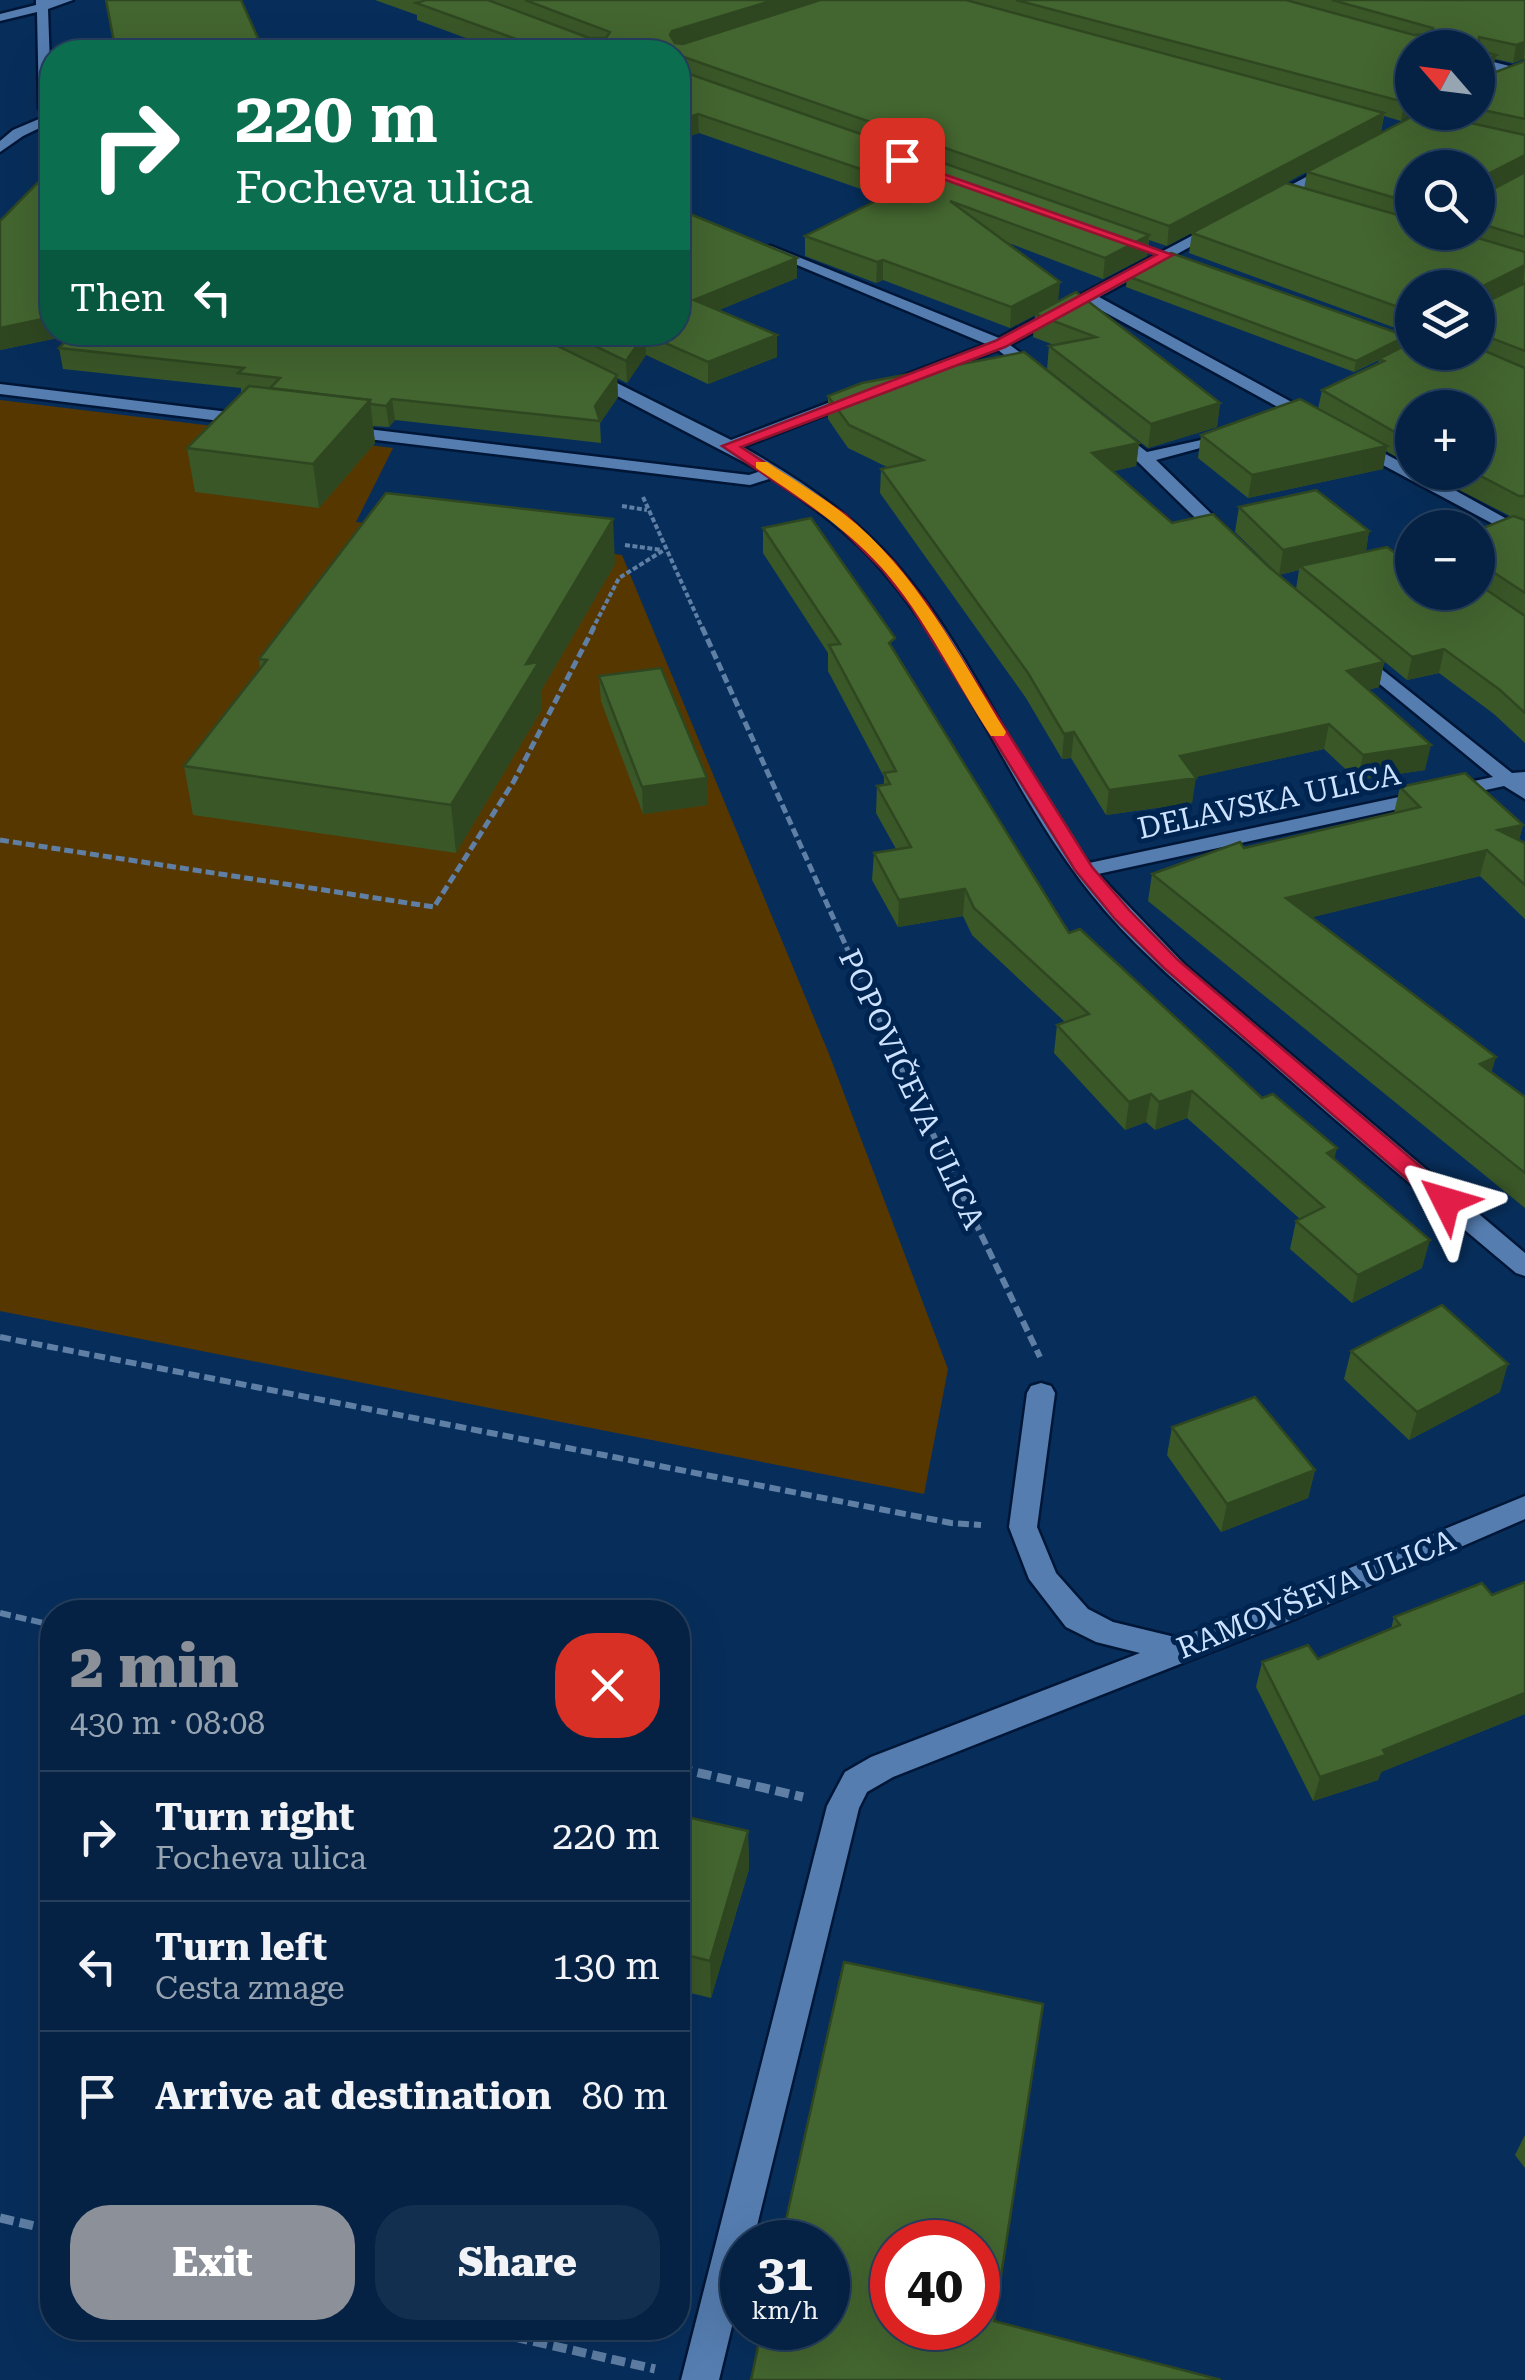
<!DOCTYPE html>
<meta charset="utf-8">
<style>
:root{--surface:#052244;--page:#132f4f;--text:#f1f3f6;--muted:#97a4b2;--line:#263f5d;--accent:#8c9099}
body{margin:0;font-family:"Roboto Serif",serif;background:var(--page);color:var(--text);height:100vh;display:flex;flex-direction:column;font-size:38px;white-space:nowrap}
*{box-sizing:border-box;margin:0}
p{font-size:32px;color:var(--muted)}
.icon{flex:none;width:55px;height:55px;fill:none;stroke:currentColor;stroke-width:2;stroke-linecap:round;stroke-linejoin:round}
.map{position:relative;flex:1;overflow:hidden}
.sheet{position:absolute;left:40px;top:1600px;width:650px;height:740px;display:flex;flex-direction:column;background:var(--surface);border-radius:40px;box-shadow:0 10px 40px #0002,0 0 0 2px var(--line)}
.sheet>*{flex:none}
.top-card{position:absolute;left:40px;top:40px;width:650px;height:305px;border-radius:40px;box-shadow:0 10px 40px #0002,0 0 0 2px var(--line);background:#0b6e4f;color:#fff;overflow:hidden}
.needle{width:65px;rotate:298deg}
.controls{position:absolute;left:1395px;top:30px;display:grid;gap:20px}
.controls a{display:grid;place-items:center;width:100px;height:100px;border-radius:50%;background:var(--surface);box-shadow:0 10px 40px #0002,0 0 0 2px var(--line);font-size:50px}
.speed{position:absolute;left:720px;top:2220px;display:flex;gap:20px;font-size:50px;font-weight:700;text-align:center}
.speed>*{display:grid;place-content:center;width:130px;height:130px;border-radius:50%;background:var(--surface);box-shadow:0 10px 40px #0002,0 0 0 2px var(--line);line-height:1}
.speed small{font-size:25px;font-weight:400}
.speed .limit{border:15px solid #d22;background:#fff;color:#111}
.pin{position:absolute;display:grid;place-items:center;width:85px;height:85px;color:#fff;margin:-42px;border-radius:20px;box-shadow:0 5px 15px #0006}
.me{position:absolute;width:110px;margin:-55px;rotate:310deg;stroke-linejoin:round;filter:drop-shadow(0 0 8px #0008)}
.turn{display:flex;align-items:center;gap:35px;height:210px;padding:0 30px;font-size:45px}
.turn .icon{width:130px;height:130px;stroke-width:2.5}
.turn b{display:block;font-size:70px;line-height:85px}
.then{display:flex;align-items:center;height:95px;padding:0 30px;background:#0003;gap:20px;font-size:38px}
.round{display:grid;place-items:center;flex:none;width:105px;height:105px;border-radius:40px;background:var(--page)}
.summary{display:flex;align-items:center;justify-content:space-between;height:170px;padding:0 30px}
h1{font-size:60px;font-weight:800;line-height:75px;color:var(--accent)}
.button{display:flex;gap:20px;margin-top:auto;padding:20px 30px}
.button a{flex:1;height:115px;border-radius:40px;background:var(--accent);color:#fff;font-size:40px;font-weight:800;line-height:115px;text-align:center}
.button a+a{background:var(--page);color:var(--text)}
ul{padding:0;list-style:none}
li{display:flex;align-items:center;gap:30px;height:130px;padding:0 30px;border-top:2px solid var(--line)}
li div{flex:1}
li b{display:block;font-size:38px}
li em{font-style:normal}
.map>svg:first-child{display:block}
.green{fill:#563700}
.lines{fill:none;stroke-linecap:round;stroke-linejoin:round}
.minor-casing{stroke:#001637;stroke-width:5}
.path-far3{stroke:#5f7fa5;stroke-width:4;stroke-dasharray:5 2.5;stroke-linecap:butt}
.path-far2{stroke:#5f7fa5;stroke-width:5;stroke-dasharray:9 4;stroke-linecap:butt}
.path-far1{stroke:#5f7fa5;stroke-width:6;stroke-dasharray:11 5;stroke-linecap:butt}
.path{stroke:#5f7fa5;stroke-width:9;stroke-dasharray:14 6;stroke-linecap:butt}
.minor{fill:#557db0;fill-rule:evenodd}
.wall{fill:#3a5728;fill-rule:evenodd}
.shaded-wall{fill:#2f4721}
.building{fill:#43652f;stroke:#2f4721;stroke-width:2.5;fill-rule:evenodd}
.route{fill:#e11d48;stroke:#92132f;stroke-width:2.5}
.slow{fill:#f59e0b}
.labels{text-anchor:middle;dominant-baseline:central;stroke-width:10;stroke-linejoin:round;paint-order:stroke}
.street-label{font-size:30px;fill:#cce2ff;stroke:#002450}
</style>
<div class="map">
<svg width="1525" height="2380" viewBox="0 0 1525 2380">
<rect width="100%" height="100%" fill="#072e5b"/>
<path class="green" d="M0,400l393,48 -37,74 266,33 207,499 119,315 -24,125 -924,-183z"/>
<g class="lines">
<g class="minor-casing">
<g id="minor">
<path d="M36,0h37l-25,9 4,113 -29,14 -23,16v-11l13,-11 33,-14 -7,-8 -2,-96 -37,9v-7l36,-9z"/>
<path d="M1478,58l47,12v8l-47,-12z"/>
<path d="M1336,161l7,4 -2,3 -70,37 -12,-3z"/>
<path d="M1216,223l12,3 -129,71 220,120v6h-12l-219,-120 -78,42 33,25v6h-12l-33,-26 -89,34h-12v-6l89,-34 -227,-95 12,-3 228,92z"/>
<path d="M581,371h12l138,69 123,-47h12v6l-123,48c54,31 109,67 151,115 80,90 121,206 195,301l404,-86 -145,-119 -2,-4 9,-6 157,125 13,-1v27l-21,-13 -406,88 87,91 340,288v23l-9,-3c-87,-73 -174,-147 -259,-222 -57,-49 -118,-97 -165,-156 -81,-101 -125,-227 -210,-325 -31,-36 -71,-65 -110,-92l-22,7 -407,-49 -8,-5 8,-5 406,49 12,-4 -180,-94z"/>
<path d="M0,384l253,31 8,5 -8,5 -253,-31z"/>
<path d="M1105,429h12l30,23 90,-20v6l-81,22 75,73v8h-12l-81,-79 -33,-27z"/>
<path d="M1357,439l55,29v4h10l103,57v12l-174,-93 -2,-4z"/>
<path d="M1412,549v10l-43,10 -9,-5z"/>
<path d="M1041,1383l10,3 4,7 -18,134 19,46 32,36 25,13 66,16 346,-142v23l-228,99 -404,159 -26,15 -8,16 -106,434h-11v43l-23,95h-38l146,-574 18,-34 26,-15 269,-104 -44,-11 -30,-15 -37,-48 -20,-52 18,-134 4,-7z"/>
</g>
</g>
<g class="path-far3">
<path d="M643,497l60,133"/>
<path d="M622,506l25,4"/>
<path d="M625,545l37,5"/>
<path d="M592,630l27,-52 45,-28"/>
</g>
<g class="path-far2">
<path d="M702,627l204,452"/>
<path d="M0,840l434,67 80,-126 80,-154"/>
</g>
<g class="path-far1">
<path d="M905,1076l135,281"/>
<path d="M0,1337l951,186 30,2"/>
<path d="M0,1613l52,12"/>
</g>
<g class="path">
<path d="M678,1768l125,29"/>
<path d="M0,2218l52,12"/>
<path d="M475,2328l180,41"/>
</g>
<use href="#minor" class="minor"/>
</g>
<g class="wall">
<path d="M375,0h1150v60l-1,-1 -11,4 -18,-4 -4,14 34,-12v458h-5l5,1v223l-31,-29 -55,-41 -32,7 -111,-91 3,-19 -20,5 -44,-43 4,-25 130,24 -3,20 36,7 76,34v-62l34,-13 -88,-45h54l-66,-64v58l-26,-15 -3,18 -135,29 -50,-40 3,-23 117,-26 4,-19 56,-27 1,-3 -25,12 -228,-85 1,-11 279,60 -2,10 74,6v-64h-66v46l-223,-81 3,-20 112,-44 3,-17 131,-56 1,-4h39v-64h-66v64l-11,9 -17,-5 -3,16 -214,114 -18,-6 -2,16 -44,23 -97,-37 52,60 162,101 -3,24 -69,21 -101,-79 2,-23 5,-1 -21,-8 2,-22 -25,13 -127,-48 -7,3 -71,-27v-20l79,-39 -185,-64 -21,7v-88h-174l-87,-32v-5zM1412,168h66v64h-66z"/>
<path d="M0,221l52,111h626l119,-74v20l-78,32 58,25v22l-69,27 -62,-29 -19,28 -10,-5 1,19 -18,26 1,20 -206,-23 -6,7 -16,-1 2,17 -56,65 -124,-16 -8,-44 54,-54v-6l-178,-19 -4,-21 13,-13 -72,15z"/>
<path d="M828,396l311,47 -3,23 -23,5 59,52 98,45 114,94 -5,25 -11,3 57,80 -68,10 -33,-31 -129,28 -3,26 -86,12 -35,-57 -9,1 -36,-61 -146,-205 1,-24 8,-1 -41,-20 -20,-29z"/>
<path d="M763,528l131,123 175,282 265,226 88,109 -70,35 -62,-54 6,-28 4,-2 -113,-101 -32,12 -9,-8 -21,8 -71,-77 3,-28 8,-3 -93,-87 -9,-19 -65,11 -26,-47 2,-27 22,-4 -20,-36 1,-27 7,-1v-8l-56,-106v-18l-65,-100z"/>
<path d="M615,564l-74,127 1,18 -86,144 -263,-38 -9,-49 76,-97 -1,-10z"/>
<path d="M599,676l108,102v27l-64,9 -42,-113z"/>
<path d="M1400,787l123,38 -4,15 6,3v76l-45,-43 -168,41 180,155 33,26v110l-377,-307 4,-27 92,-26 150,-35z"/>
<path d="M1351,1351l149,41 -91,48 -65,-61z"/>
<path d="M1172,1427l143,43 -7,28 -87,34 -54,-77z"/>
<path d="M1525,1582v132l-144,58 -3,8 -65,21 -57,-114 6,-25 56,-3 73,-30 3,-12 98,-22z"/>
<path d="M678,1815l70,16 1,38 -38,129 -33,-8z"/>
<path d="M1525,2135v33l-10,-13z"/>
</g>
<g class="shaded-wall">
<path d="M774,0h57l-161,52v-17l2,-4z"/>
<path d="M1525,42l-1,17 -11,4 3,-18z"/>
<path d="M1496,55l-4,18 -14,7 2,-18z"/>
<path d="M1412,98v14h4l-15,9 3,-19z"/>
<path d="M1384,113l-3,19 -214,114 2,-20z"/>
<path d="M698,114l1,19 -21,7v-19z"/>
<path d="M1525,155v17l-47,25 2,-19z"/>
<path d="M1149,235l-2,21 -44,23 2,-21z"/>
<path d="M797,258v20l-102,42 -1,-20z"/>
<path d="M883,260v20l-7,3 1,-21z"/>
<path d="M1525,265l-2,19 -45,23 3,-20z"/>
<path d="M1060,282l-2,21 -48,25 1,-21z"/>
<path d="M52,317v15h34l-86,18v-22z"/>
<path d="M645,334l1,21 -19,28 -1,-22z"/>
<path d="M777,335v22l-69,27v-22z"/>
<path d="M1406,336l-2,11 -50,25 2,-11z"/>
<path d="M617,375l1,22 -18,26 -5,-17z"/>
<path d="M392,399l3,21 -6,7 -3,-21z"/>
<path d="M370,400l5,43 -56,65 -6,-44z"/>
<path d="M1220,403l-3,24 -69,21 3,-24z"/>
<path d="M1139,443l-3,23 -46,11 2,-24z"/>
<path d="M1387,446l-4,23 -135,29 4,-23z"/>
<path d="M613,519l2,45 -74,127 1,18 -86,144 -5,-48 75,-141z"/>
<path d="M1369,531l-4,25 -65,10 -1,4 -20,5 4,-25z"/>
<path d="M1444,649l-5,24 -32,7 5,-23z"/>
<path d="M1384,662l-5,25 -37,9 5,-25z"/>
<path d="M1329,724l-5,25 -137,30 9,-1 -4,25 -86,12 3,-25 71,-34z"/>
<path d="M1074,732l-3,26 -9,1 2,-25z"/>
<path d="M1431,745l-6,25 -68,10 6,-25z"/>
<path d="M707,778v27l-64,9 -1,-27z"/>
<path d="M1523,825l-7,26 -18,-21z"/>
<path d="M1487,850l-7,26 -199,49 5,-27z"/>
<path d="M965,889l-2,27 -65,11 1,-27z"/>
<path d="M1496,1057l-8,27 -8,-20z"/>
<path d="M1192,1091l-5,27 -32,12 4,-28z"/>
<path d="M1151,1094l-5,28 -21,8 4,-28z"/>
<path d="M1337,1148l-7,28 -3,-23z"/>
<path d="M1430,1240l-8,28 -70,35 6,-28z"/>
<path d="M1508,1364l-8,28 -91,48 8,-28z"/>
<path d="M1315,1470l-7,28 -87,34 6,-28z"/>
<path d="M1525,1693v21l-144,58 -3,8 -65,21 7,-24z"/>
<path d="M748,1831l1,38 -38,129 -1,-37z"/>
</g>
<g class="building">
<path d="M106,0h135l23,52h-148z"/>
<path d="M422,0h66l101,38h17l4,-6 -85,-32h249l-102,31 -2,4 5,8 8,1 137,-44h146l418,113 -215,113 -491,-171v-3h-156l16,-5 -122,-44 7,-2z"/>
<path d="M1016,0h270l128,35 16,-1 3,-6 -101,-28h193v42l-9,3 -37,-8v13l17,5 -16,7v16l45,-17v58l-47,-10v-61h-66v50l-8,4z"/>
<path d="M678,70l471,165 -44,23 -155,-57 110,81 -49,25 -128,-47 -6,2 -72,-26 103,-51 -210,-71 -20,7z"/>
<path d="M1421,112l104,23v20l-45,23 -1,15 5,1 41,-22v65l-47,-14v-55h-66v35l-105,-31z"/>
<path d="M52,168v149l-52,11v-107z"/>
<path d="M1286,183l126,36v13h46l67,20v13l-44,22 1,17 43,-21v68l-47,-18v-45h-66v24l-220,-79z"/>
<path d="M678,209l119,49 -103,42 83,35 -69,27 -63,-28 -19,27 -60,-29h112z"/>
<path d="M1171,253l235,83 -50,25 -229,-85z"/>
<path d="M1076,292l144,111 -69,21 -102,-78 47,-9 -61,-23z"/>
<path d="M75,332h454l88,43 -22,31 5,15 -208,-22 -6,7 -16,-2v-4l-100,-12 10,-10 -42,-5 6,-5 -185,-20z"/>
<path d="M1412,342v10h66v-4l47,20v128h-6l-46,-24h5v-64h-66v34l-90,-52 62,-29 -5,-2z"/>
<path d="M1024,352l115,91 -47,10 80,70 41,-9 57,54 114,94 -37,9 84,74 -68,10 -34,-31 -149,32 16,22 -87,12 -35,-58 -10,2 -36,-61 -147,-204 42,-9 -74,-35 -21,-29 34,-13z"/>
<path d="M249,386l121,14 -57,64 -126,-16z"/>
<path d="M1300,399l87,47 -135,29 -51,-40z"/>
<path d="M1316,490l53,41 -86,19 -44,-43z"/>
<path d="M386,493l227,26 -87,145 13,-2 -88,143 -267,-39 83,-106 -8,-1z"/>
<path d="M1513,516l12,4v73l-41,-27h-6v-36z"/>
<path d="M811,518l84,120 -6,5 180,290 11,-4 182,169 11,-4 64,54 -10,5 103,87 -72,35 -62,-54 28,-14 -132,-116 -33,11 -8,-8 -22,8 -72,-77 32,-11 -115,-106 -9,-19 -66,11 -25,-47 37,-6 -34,-61 13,-2 -6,-11 12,-2 -67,-126 11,-1 -77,-116z"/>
<path d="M1387,547l15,11 10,-4v38h66v-8l47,32v97l-25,-23 -56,-41 -32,8 -112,-91z"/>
<path d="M661,668l46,110 -65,9 -43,-111z"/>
<path d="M1465,773l58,52 -25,5 27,13v42l-38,-35 -201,48 210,159 -16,7 45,33v76l-373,-299 88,-32 4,6 176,-41 -20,-20z"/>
<path d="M1442,1305l66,59 -91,48 -66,-61z"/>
<path d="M1255,1397l60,73 -88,34 -55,-77z"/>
<path d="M1525,1582v111l-142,57 3,5 -66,22 -58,-115 46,-17 10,14 82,-34 -6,-8 88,-34 10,12z"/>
<path d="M678,1815l70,16 -38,130 -32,-8z"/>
<path d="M844,1962l199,42 -49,317 227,59h-470l11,-52h66v-86h-47zM892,2242h86v86h-86z"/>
</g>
<path class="route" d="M898,158l275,97 -168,92 -264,100 105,68 48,47 33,42 165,263 38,44 48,49 276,235 4,6 -4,5h-16l-274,-238 -49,-49 -40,-49 -164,-264 -29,-37 -47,-47 -113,-76 273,-105 161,-86 -258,-92z"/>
<path class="slow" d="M756,462h11c25,17 53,33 77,52 72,56 115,142 162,218l-2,4h-13c-36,-55 -65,-118 -109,-168 -37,-41 -81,-69 -126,-100z"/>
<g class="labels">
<g class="street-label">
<text transform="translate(1269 801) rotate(-12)">DELAVSKA ULICA</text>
<text transform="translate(912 1089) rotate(65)">POPOVIČEVA ULICA</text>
<text transform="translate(1316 1594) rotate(-22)">RAMOVŠEVA ULICA</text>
</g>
</g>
</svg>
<div class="controls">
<a><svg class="needle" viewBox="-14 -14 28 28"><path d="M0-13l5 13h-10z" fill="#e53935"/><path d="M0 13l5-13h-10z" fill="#97a4b2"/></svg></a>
<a><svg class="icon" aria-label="search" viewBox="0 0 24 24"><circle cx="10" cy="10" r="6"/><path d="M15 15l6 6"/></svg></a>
<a><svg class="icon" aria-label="layers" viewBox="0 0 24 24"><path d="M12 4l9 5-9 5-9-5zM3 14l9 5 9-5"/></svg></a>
<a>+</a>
<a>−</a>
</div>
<div class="speed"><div>31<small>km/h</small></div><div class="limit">40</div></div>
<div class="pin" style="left:902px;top:160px;background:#d93025"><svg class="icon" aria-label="arrive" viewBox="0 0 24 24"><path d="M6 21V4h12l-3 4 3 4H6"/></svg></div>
<svg class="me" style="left:1446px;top:1201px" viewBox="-20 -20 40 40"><path d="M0-17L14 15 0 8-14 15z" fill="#e11d48" stroke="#fff" stroke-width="4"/></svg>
<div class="top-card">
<div class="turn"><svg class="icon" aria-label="right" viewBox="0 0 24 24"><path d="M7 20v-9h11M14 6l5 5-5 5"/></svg><div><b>220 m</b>Focheva ulica</div></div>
<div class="then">Then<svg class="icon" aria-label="left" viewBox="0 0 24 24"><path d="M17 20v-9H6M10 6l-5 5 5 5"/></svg></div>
</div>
<section class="sheet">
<div class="summary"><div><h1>2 min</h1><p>430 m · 08:08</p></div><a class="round" style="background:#d93025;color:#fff"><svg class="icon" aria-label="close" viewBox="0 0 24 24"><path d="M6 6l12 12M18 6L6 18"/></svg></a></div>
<ul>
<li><svg class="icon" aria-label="right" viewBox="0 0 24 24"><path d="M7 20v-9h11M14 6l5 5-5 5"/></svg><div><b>Turn right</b><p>Focheva ulica</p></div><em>220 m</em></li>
<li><svg class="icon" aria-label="left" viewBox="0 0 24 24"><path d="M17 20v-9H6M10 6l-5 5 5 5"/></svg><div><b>Turn left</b><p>Cesta zmage</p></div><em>130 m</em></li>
<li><svg class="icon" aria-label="arrive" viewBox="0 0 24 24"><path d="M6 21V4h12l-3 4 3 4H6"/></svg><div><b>Arrive at destination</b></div><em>80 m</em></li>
</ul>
<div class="button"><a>Exit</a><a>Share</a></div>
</section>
</div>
